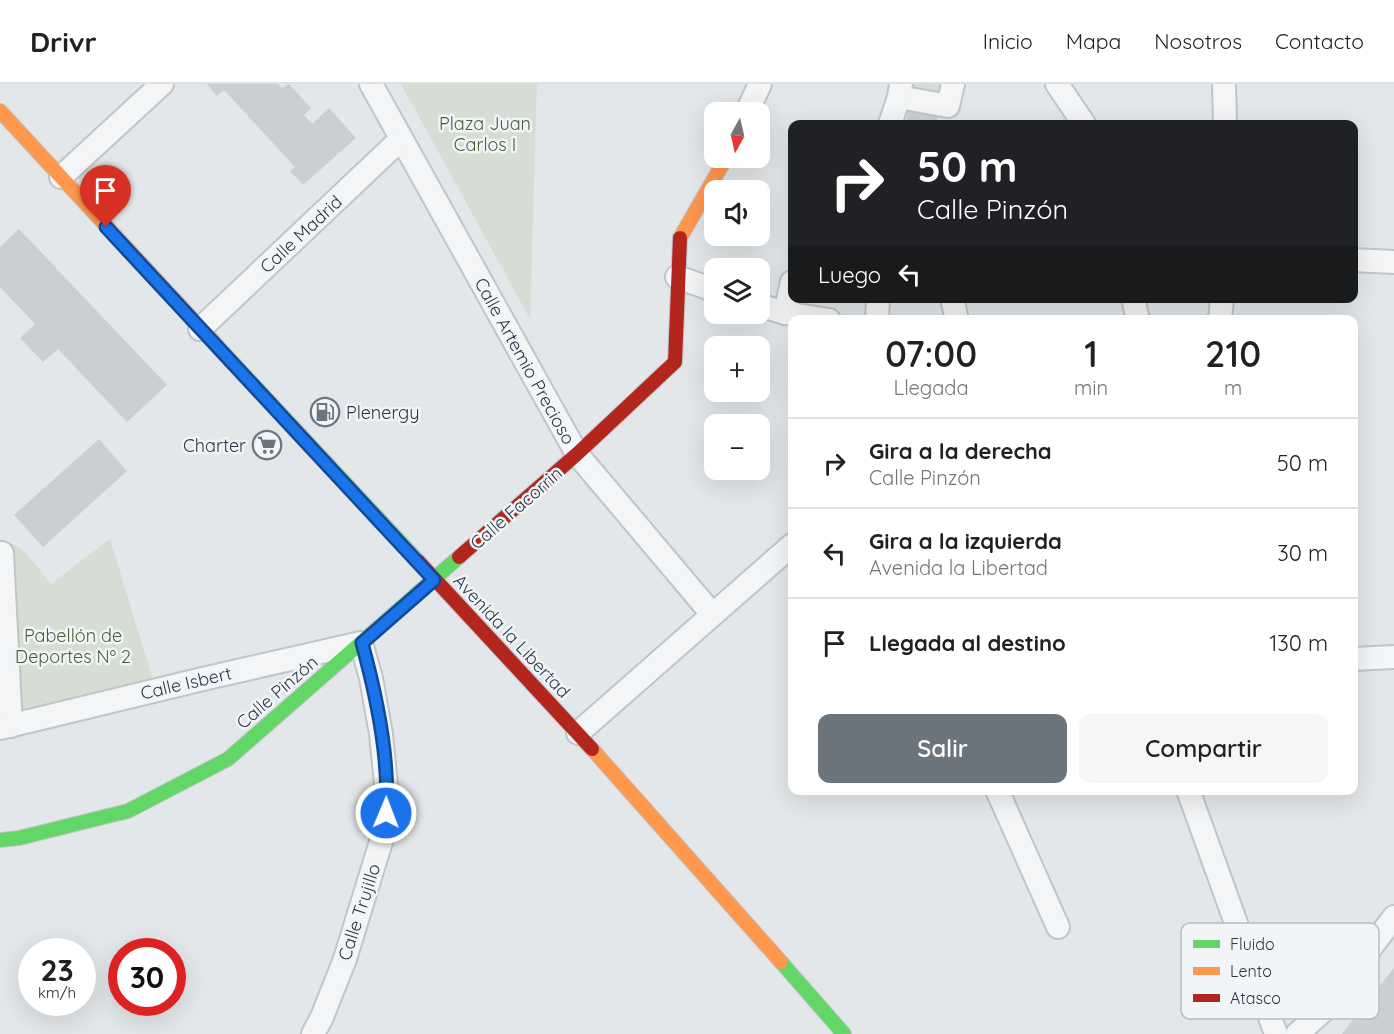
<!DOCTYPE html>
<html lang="es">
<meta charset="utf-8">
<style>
:root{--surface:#fff;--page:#f6f6f6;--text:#202124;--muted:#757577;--line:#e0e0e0;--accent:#6a757e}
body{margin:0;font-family:Quicksand,sans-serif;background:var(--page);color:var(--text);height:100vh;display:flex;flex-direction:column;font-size:22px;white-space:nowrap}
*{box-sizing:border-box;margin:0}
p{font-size:20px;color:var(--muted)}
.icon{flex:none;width:33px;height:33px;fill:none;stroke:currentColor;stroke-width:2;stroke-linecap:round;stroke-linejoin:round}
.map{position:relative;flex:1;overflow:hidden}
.panel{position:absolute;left:788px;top:231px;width:570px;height:480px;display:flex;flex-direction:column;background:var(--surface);border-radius:12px;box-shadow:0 6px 24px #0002}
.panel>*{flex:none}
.banner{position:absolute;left:788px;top:36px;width:570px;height:183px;border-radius:12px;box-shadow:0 6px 24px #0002;background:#202124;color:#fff;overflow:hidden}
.needle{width:39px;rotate:188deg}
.controls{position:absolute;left:704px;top:18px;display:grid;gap:12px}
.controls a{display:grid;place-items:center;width:66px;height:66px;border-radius:12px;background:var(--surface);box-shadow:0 6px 24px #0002;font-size:30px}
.speed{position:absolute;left:18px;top:854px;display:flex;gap:12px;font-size:30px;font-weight:700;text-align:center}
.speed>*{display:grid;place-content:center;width:78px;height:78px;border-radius:50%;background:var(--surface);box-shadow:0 6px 24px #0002;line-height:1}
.speed small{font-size:15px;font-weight:400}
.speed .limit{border:9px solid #d22;background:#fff;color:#111}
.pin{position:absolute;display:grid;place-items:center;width:51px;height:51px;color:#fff;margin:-62px -26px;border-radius:50% 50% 50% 0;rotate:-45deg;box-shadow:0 0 6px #0007}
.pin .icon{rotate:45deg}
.me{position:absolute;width:66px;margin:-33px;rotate:1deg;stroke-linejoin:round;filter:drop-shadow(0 0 4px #0008)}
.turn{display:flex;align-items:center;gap:21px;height:126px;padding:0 30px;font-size:27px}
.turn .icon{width:78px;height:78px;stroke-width:2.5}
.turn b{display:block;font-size:42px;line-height:51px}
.then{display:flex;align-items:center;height:57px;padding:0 30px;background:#0003;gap:12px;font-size:22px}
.eta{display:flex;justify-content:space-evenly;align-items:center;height:102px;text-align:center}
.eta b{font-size:36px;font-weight:600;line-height:42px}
.primary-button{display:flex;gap:12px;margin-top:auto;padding:12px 30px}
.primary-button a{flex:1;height:69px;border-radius:12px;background:var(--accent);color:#fff;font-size:24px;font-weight:600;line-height:69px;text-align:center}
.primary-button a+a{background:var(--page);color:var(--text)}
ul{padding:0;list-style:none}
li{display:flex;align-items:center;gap:18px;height:90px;padding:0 30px;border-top:2px solid var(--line)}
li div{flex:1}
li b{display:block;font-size:22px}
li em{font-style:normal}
header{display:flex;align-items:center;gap:36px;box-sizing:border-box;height:84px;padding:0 30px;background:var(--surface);border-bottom:2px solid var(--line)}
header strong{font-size:28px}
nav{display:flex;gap:33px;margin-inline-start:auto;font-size:21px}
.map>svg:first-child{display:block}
.green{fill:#d6ddd4}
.building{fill:#cccfd1}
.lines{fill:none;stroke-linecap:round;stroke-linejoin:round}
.street-casing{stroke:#c2c5c7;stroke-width:26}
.fast-casing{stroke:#c2c5c7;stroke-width:16}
.slow-casing{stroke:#c2c5c7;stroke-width:16}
.jam-casing{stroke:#c2c5c7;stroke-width:16}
.street{stroke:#f3f5f6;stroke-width:22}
.fast{stroke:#63d668;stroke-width:14}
.slow{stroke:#ff974d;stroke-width:14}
.jam{stroke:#b3261e;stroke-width:14}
.route-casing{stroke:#114b97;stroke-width:15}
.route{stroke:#1a73e8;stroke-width:10}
.labels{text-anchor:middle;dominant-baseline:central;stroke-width:5;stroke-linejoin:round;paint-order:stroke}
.park-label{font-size:18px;fill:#456035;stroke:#f1f5f8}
.street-label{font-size:18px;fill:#293744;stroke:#f1f5f8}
.poi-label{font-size:18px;fill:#293744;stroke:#f1f5f8;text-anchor:start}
.key{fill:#f1f5f8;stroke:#b5bcc2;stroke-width:1.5}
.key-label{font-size:16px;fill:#293744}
</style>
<header>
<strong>Drivr</strong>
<nav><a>Inicio</a><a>Mapa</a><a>Nosotros</a><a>Contacto</a></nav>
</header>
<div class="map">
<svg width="1394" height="950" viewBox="0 0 1394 950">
<rect width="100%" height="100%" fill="#e4e7e9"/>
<g class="green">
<path d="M401,0h136l-7,235z"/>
<path d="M904,0h46l-5,21 -42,-7z"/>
<path d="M110,455l47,154 -157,37v-189c22,0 38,28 51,43z"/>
</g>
<g class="building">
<path d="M207,0h71l4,4 7,-4 22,24 -7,7 8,9 17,-16 27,30 -53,47 -13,-14 5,-4 -71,-77 -7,6z"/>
<path d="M908,27l30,5 -1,8h-31z"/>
<path d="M19,145l148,156 -40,37 -69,-73 -15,13 -23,-24 15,-14 -35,-37v-40z"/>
<path d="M99,355l28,32 -84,76 -29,-32z"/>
<path d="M1394,884v66h-52l16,-21z"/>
</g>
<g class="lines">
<g class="street-casing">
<g id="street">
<path d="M371,0l206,370 135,160"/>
<path d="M901,0l-2,13 49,9 5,-22"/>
<path d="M1057,0l27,40"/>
<path d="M1224,0l1,40"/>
<path d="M747,28l13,-28"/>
<path d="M890,40l9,-27"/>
<path d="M61,93l101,-93"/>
<path d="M1353,176l41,2"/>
<path d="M677,193l37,13"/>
<path d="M952,214l5,22"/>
<path d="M1133,214l5,22"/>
<path d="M759,221l26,8 44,7"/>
<path d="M785,229l7,-31"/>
<path d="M877,236l1,-22"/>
<path d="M1220,236l2,-22"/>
<path d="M200,245l201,-190"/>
<path d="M0,469h2l9,173"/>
<path d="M1353,575l41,-2"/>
<path d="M0,644l207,-50 154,-35 10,35 10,56 6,60 -3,38 -39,127 -23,58 -9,17"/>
<path d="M578,649l214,-188"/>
<path d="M997,706l61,137"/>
<path d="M1188,706l88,244"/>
<path d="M1297,950l27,-24 70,-93"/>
</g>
</g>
<g class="fast-casing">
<g id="fast">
<path d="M233,279l185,198"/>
<path d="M0,756l19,-2 109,-27 100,-52 231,-202"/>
<path d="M781,878l63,72"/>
</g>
</g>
<g class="slow-casing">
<g id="slow">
<path d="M0,27l233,252"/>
<path d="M680,154l46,-80"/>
<path d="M592,665l189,213"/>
</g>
</g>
<g class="jam-casing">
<g id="jam">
<path d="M459,473l118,-103 98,-92 5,-124"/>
<path d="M418,477l174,188"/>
</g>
</g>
<use href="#street" class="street"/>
<use href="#fast" class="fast"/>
<use href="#slow" class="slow"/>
<use href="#jam" class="jam"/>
</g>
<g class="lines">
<g class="route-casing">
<path id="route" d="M106,143l328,353 -72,63c14,51 28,118 24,170"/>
</g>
<use href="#route" class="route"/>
</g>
<defs>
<g id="fuel-ring" transform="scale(1.5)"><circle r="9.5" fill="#f1f5f8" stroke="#6a757e" stroke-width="1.5"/><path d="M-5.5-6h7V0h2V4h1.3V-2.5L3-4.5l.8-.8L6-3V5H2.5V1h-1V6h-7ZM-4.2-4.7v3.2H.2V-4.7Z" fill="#6a757e"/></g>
<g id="supermarket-ring" transform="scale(1.5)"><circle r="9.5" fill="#f1f5f8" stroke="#6a757e" stroke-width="1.5"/><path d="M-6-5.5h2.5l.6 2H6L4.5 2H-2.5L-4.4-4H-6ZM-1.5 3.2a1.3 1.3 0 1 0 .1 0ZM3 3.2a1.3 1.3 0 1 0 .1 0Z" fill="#6a757e"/></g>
</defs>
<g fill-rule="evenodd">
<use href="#fuel-ring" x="325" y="328"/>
<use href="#supermarket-ring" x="267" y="361"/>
</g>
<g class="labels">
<g class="park-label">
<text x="485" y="39">Plaza Juan<tspan x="485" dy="21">Carlos I</tspan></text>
<text x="73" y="551">Pabellón de<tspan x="73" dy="21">Deportes Nº 2</tspan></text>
</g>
<g class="street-label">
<text transform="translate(301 150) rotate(-43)">Calle Madrid</text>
<text transform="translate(525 277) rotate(61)">Calle Artemio Precioso</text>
<text transform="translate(516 424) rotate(-41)">Calle Facorrin</text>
<text transform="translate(512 552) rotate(47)">Avenida la Libertad</text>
<text transform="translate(186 599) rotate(-13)">Calle Isbert</text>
<text transform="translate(277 608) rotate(-41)">Calle Pinzón</text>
<text transform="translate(359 828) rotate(-72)">Calle Trujillo</text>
</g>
<g class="poi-label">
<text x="346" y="328">Plenergy</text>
<text x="246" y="361" text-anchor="end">Charter</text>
</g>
</g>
<rect x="1181" y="839" width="198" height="96" rx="9" class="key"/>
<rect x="1193" y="856" width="27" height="8" fill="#63d668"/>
<rect x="1193" y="883" width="27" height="8" fill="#ff974d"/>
<rect x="1193" y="910" width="27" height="8" fill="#b3261e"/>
<g class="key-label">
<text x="1230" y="866">Fluido</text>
<text x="1230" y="893">Lento</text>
<text x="1230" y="920">Atasco</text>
</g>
</svg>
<div class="controls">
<a><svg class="needle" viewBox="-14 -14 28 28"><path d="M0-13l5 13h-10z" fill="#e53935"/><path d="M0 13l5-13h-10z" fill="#757577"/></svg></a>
<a><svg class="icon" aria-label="sound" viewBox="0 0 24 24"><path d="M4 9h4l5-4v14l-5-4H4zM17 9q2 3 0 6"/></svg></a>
<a><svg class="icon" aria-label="layers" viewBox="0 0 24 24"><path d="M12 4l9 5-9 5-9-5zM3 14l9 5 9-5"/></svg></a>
<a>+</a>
<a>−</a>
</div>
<div class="speed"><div>23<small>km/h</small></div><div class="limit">30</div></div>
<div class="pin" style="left:106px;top:143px;background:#d93025"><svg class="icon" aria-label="arrive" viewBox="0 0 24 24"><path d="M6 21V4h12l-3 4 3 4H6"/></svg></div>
<svg class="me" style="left:386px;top:729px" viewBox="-20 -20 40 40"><circle r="17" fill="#1a73e8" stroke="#fff" stroke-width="3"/><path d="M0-11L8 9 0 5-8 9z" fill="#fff"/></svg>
<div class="banner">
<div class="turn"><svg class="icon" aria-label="right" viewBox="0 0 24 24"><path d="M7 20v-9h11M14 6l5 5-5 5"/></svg><div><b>50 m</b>Calle Pinzón</div></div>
<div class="then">Luego<svg class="icon" aria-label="left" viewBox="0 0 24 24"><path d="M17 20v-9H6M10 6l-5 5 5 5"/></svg></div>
</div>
<section class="panel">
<div class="eta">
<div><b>07:00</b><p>Llegada</p></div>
<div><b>1</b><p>min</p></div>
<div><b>210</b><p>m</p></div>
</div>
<ul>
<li><svg class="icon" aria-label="right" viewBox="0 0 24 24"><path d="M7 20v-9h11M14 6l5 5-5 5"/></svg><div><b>Gira a la derecha</b><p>Calle Pinzón</p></div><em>50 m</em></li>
<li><svg class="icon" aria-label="left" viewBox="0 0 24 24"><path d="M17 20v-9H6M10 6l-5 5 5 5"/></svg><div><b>Gira a la izquierda</b><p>Avenida la Libertad</p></div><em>30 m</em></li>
<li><svg class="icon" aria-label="arrive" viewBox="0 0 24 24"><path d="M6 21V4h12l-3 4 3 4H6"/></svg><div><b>Llegada al destino</b></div><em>130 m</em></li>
</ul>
<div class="primary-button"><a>Salir</a><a>Compartir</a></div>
</section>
</div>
